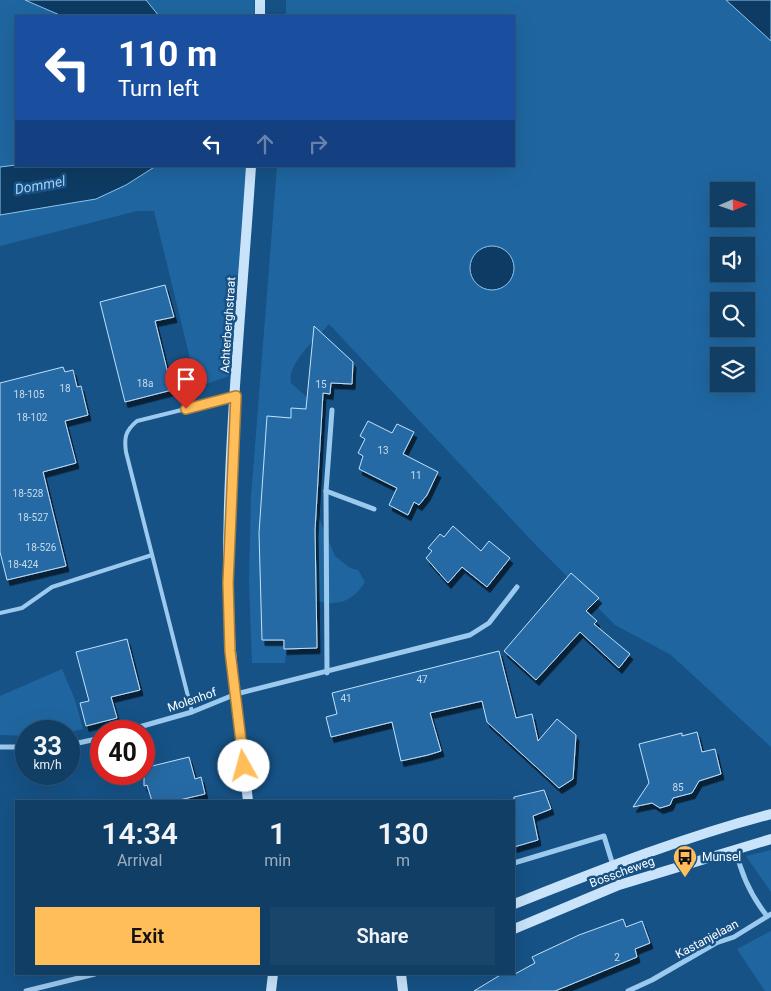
<!DOCTYPE html>
<style>
:root{--surface:#103e64;--page:#19456a;--text:#f1f3f6;--muted:#9caebf;--line:#305778;--accent:#ffbe59}
body{margin:0;font-family:Roboto,sans-serif;background:var(--page);color:var(--text);height:100vh;display:flex;flex-direction:column;font-size:19px;white-space:nowrap}
*{box-sizing:border-box;margin:0}
p{font-size:16px;color:var(--muted)}
.icon{flex:none;width:28px;height:28px;fill:none;stroke:currentColor;stroke-width:2;stroke-linecap:round;stroke-linejoin:round}
.map{position:relative;flex:1;overflow:hidden}
.panel{position:absolute;left:15px;top:800px;width:500px;height:175px;display:flex;flex-direction:column;background:var(--surface);border-radius:0px;box-shadow:0 5px 20px #0002,0 0 0 1px var(--line)}
.panel>*{flex:none}
.banner{position:absolute;left:15px;top:15px;width:500px;height:152px;border-radius:0px;box-shadow:0 5px 20px #0002,0 0 0 1px var(--line);background:#1a4fa0;color:#fff;overflow:hidden}
.needle{width:32px;rotate:88deg}
.fabs{position:absolute;left:710px;top:182px;display:grid;gap:10px}
.fabs a{display:grid;place-items:center;width:45px;height:45px;border-radius:0px;background:var(--surface);box-shadow:0 5px 20px #0002,0 0 0 1px var(--line);font-size:25px}
.speed{position:absolute;left:15px;top:720px;display:flex;gap:10px;font-size:25px;font-weight:700;text-align:center}
.speed>*{display:grid;place-content:center;width:65px;height:65px;border-radius:50%;background:var(--surface);box-shadow:0 5px 20px #0002,0 0 0 1px var(--line);line-height:1}
.speed small{font-size:12px;font-weight:400}
.speed .limit{border:8px solid #d22;background:#fff;color:#111}
.pin{position:absolute;display:grid;place-items:center;width:42px;height:42px;color:#fff;margin:-51px -21px;border-radius:50% 50% 50% 0;rotate:-45deg;box-shadow:0 0 5px #0007}
.pin .icon{rotate:45deg}
.me{position:absolute;width:55px;margin:-28px;rotate:353deg;stroke-linejoin:round;filter:drop-shadow(0 0 4px #0008)}
.turn{display:flex;align-items:center;gap:18px;height:105px;padding:0 20px;font-size:22px}
.turn .icon{width:65px;height:65px;stroke-width:2.5}
.turn b{display:block;font-size:35px;line-height:42px}
.lanes{display:flex;align-items:center;height:48px;padding:0 20px;background:#0003;justify-content:center;gap:25px;direction:ltr}
.lanes .off{opacity:.35}
.eta{display:flex;justify-content:space-evenly;align-items:center;height:85px;text-align:center}
.eta b{font-size:30px;font-weight:600;line-height:35px}
.cta{display:flex;gap:10px;margin-top:auto;padding:10px 20px}
.cta a{flex:1;height:58px;border-radius:0px;background:var(--accent);color:#111;font-size:20px;font-weight:600;line-height:58px;text-align:center}
.cta a+a{background:var(--page);color:var(--text)}
.map>svg:first-child{display:block}
.green{fill:#1f66a0;fill-rule:evenodd}
.water{fill:#0e3b63;stroke:#8ec6f0}
.building{fill:#256ba5;stroke:#c2e1fa;filter:url(#shadow)}
.lines{fill:none;stroke-linecap:round;stroke-linejoin:round}
.lane{stroke:#9cc9ee;stroke-width:4}
.street{stroke:#9cc9ee;stroke-width:5}
.secondary{stroke:#c9e3fa;stroke-width:10}
.route-casing{stroke:#a67c3a;stroke-width:12}
.route{stroke:#ffbe59;stroke-width:9}
.labels{text-anchor:middle;dominant-baseline:central;stroke-width:5;stroke-linejoin:round;paint-order:stroke}
.number-label{font-size:10px;fill:#c8dae8}
.street-label{font-size:12px;fill:#fff;stroke:#165286}
.poi-label{font-size:12px;fill:#fff;stroke:#165286;text-anchor:start}
.water-label{font-size:14px;font-style:italic;fill:#a8d3f5;stroke:#165286}
</style>
<div class="map">
<svg width="771" height="991" viewBox="0 0 771 991">
<defs>
<filter id="shadow"><feDropShadow dx="3" dy="5.5" stdDeviation="0" flood-color="#0009"/></filter>
</defs>
<rect width="100%" height="100%" fill="#165286"/>
<g class="green">
<path d="M0,0h25l37,16h-46v149l-16,2z"/>
<path d="M146,0h108l1,16h-96z"/>
<path d="M286,0h440l45,41v706l-100,-92 -56,-30 -84,-85 -202,-216c-12,14 -43,40 -38,59l29,26 -4,77 3,32 16,38 15,12 8,2 7,12c-13,21 -30,25 -53,18l-24,32 -3,31h-33l-3,-81 2,-85 26,-331h237v-150h-228zM719,191h27v28h-27zM491,246l19,11 3,7 -13,25c-24,5 -39,-17 -23,-37zM719,246h27v28h-27zM719,301h27v28h-27zM719,356h27v28h-27z"/>
<path d="M156,166h91l-18,210 -32,11 -43,-176h-17l-137,35v-31l96,-16 30,-14z"/>
<path d="M62,669l13,31 8,29 -14,3 -43,-1v5l-26,-1v-39z"/>
<path d="M771,850v42l-25,-36z"/>
<path d="M771,931v60h-6l-28,-42z"/>
</g>
<g class="water">
<path d="M25,0h121l13,16h-97z"/>
<path d="M726,0h45v41z"/>
<path d="M16,165v1h140l-30,19 -30,14 -96,16v-48z"/>
<circle cx="492" cy="268" r="22"/>
</g>
<g class="building">
<path d="M165,285l9,32 -19,4 17,69 -47,12 -25,-100z"/>
<path d="M314,326l39,36 -1,22 -21,-1 -1,11 -7,-1 -8,137 2,118 -33,1v-9h-22l-3,-107 8,-117 24,2v-10l15,1z"/>
<path d="M63,367l2,5 8,-2 4,17 4,-1 7,29 -23,6 11,42 -33,9 23,94 -59,14 -7,-28v-169z"/>
<path d="M368,421l24,12 5,-9 17,8 -11,22 35,18 -11,23 -8,10 -5,-3 -6,13 -19,-10 8,-17 -38,-19 4,-13 -5,-3 7,-14 -5,-3z"/>
<path d="M453,526l28,25 8,-10 21,17 -23,29 -25,-20 -14,16 -22,-25 6,-7 -4,-3 12,-14 4,3z"/>
<path d="M571,573l28,25 -13,13 11,10 -3,3 36,30 -11,14 -39,-36 -44,48 -32,-29z"/>
<path d="M127,639l13,51 -29,7 6,21 -31,8 -6,-23 9,-2 -13,-49z"/>
<path d="M499,651l17,67 16,-4 6,27 19,-22 19,16 -3,44 -14,9 -72,-66 -5,-21 -52,12 11,38 -13,4 -27,6 -9,-39 -61,15 -5,-20 11,-3 -5,-21z"/>
<path d="M697,732l5,20 13,-3 6,25 -22,7 -7,12 -19,5 -3,7 -10,3 -8,-5 -19,4 16,-24 -10,-39 43,-11v3z"/>
<path d="M189,757l6,22 6,-2 4,17 -30,7h-23l-5,-16 -3,1v-18z"/>
<path d="M544,790l7,19 -18,7 5,24 -24,7v-50z"/>
<path d="M623,919l3,8 16,-6 8,22 -15,6 2,8 -82,34h-81l28,-17h13l20,-11 -3,-6 47,-22z"/>
</g>
<g class="lines">
<g class="lane">
<path d="M0,613l22,-5 30,-21 100,-32"/>
<path d="M192,712l-66,-260c-2,-14 -1,-21 11,-31l97,-24"/>
</g>
<g class="street">
<path d="M326,491l48,18"/>
<path d="M327,673l-1,-182 6,-81"/>
<path d="M125,731l67,-19 44,-18 234,-59 19,-12 28,-36"/>
<path d="M69,745l32,-7"/>
<path d="M0,747h26"/>
<path d="M736,850c5,24 15,46 31,66"/>
<path d="M514,863l90,-27 15,49"/>
<path d="M26,991l69,-17"/>
<path d="M628,991l24,-11 64,-37 18,-6 37,-23"/>
</g>
<g class="secondary">
<path d="M260,0v16"/>
<path d="M248,801c-8,-72 -20,-145 -20,-218 -1,-139 14,-279 23,-417"/>
<path d="M514,904c84,-33 169,-67 257,-90"/>
<path d="M514,929l105,-44 152,-46"/>
<path d="M401,974l2,17"/>
<path d="M271,991l2,-17"/>
</g>
</g>
<g class="lines">
<g class="route-casing">
<path id="route" d="M186,409l50,-13 -8,187 2,68 14,115"/>
</g>
<use href="#route" class="route"/>
</g>
<defs>
<g id="bus-pin" transform="scale(1.25)"><path d="M0 17L-7.5 6A9.5 9.5 0 1 1 7.5 6Z" fill="#ffbe59" stroke="#165286"/><path d="M-5-6H5V4H4V6H2V4H-2V6H-4V4H-5ZM-3.5-4V0h7V-4ZM-3.5 1.2v1.5H-2V1.2ZM2 1.2v1.5H3.5V1.2Z" fill="#111"/></g>
</defs>
<g fill-rule="evenodd">
<use href="#bus-pin" x="685" y="857"/>
</g>
<g class="labels">
<g class="number-label">
<text x="145" y="383">18a</text>
<text x="321" y="384">15</text>
<text x="65" y="388">18</text>
<text x="29" y="394">18-105</text>
<text x="32" y="417">18-102</text>
<text x="383" y="450">13</text>
<text x="416" y="475">11</text>
<text x="28" y="493">18-528</text>
<text x="33" y="517">18-527</text>
<text x="41" y="547">18-526</text>
<text x="23" y="564">18-424</text>
<text x="422" y="679">47</text>
<text x="346" y="698">41</text>
<text x="678" y="787">85</text>
<text x="617" y="957">2</text>
</g>
<g class="street-label">
<text transform="translate(228 325) rotate(-86)">Achterberghstraat</text>
<text transform="translate(192 700) rotate(-19)">Molenhof</text>
<text transform="translate(622 872) rotate(-20)">Bosscheweg</text>
<text transform="translate(707 939) rotate(-28)">Kastanjelaan</text>
</g>
<g class="poi-label">
<text x="702" y="857">Munsel</text>
</g>
<g class="water-label">
<text transform="translate(40 185) rotate(-10)">Dommel</text>
</g>
</g>
</svg>
<div class="fabs">
<a><svg class="needle" viewBox="-14 -14 28 28"><path d="M0-13l5 13h-10z" fill="#e53935"/><path d="M0 13l5-13h-10z" fill="#9caebf"/></svg></a>
<a><svg class="icon" aria-label="sound" viewBox="0 0 24 24"><path d="M4 9h4l5-4v14l-5-4H4zM17 9q2 3 0 6"/></svg></a>
<a><svg class="icon" aria-label="search" viewBox="0 0 24 24"><circle cx="10" cy="10" r="6"/><path d="M15 15l6 6"/></svg></a>
<a><svg class="icon" aria-label="layers" viewBox="0 0 24 24"><path d="M12 4l9 5-9 5-9-5zM3 14l9 5 9-5"/></svg></a>
</div>
<div class="speed"><div>33<small>km/h</small></div><div class="limit">40</div></div>
<div class="pin" style="left:186px;top:409px;background:#d93025"><svg class="icon" aria-label="arrive" viewBox="0 0 24 24"><path d="M6 21V4h12l-3 4 3 4H6"/></svg></div>
<svg class="me" style="left:244px;top:766px" viewBox="-20 -20 40 40"><circle r="19" fill="#fff"/><path d="M0-13L10 11 0 6-10 11z" fill="#ffbe59"/></svg>
<div class="banner">
<div class="turn"><svg class="icon" aria-label="left" viewBox="0 0 24 24"><path d="M17 20v-9H6M10 6l-5 5 5 5"/></svg><div><b>110 m</b>Turn left</div></div>
<div class="lanes"><svg class="icon" aria-label="left" viewBox="0 0 24 24"><path d="M17 20v-9H6M10 6l-5 5 5 5"/></svg><svg class="icon off" aria-label="ahead" viewBox="0 0 24 24"><path d="M12 20V5M6 11l6-6 6 6"/></svg><svg class="icon off" aria-label="right" viewBox="0 0 24 24"><path d="M7 20v-9h11M14 6l5 5-5 5"/></svg></div>
</div>
<section class="panel">
<div class="eta">
<div><b>14:34</b><p>Arrival</p></div>
<div><b>1</b><p>min</p></div>
<div><b>130</b><p>m</p></div>
</div>
<div class="cta"><a>Exit</a><a>Share</a></div>
</section>
</div>
